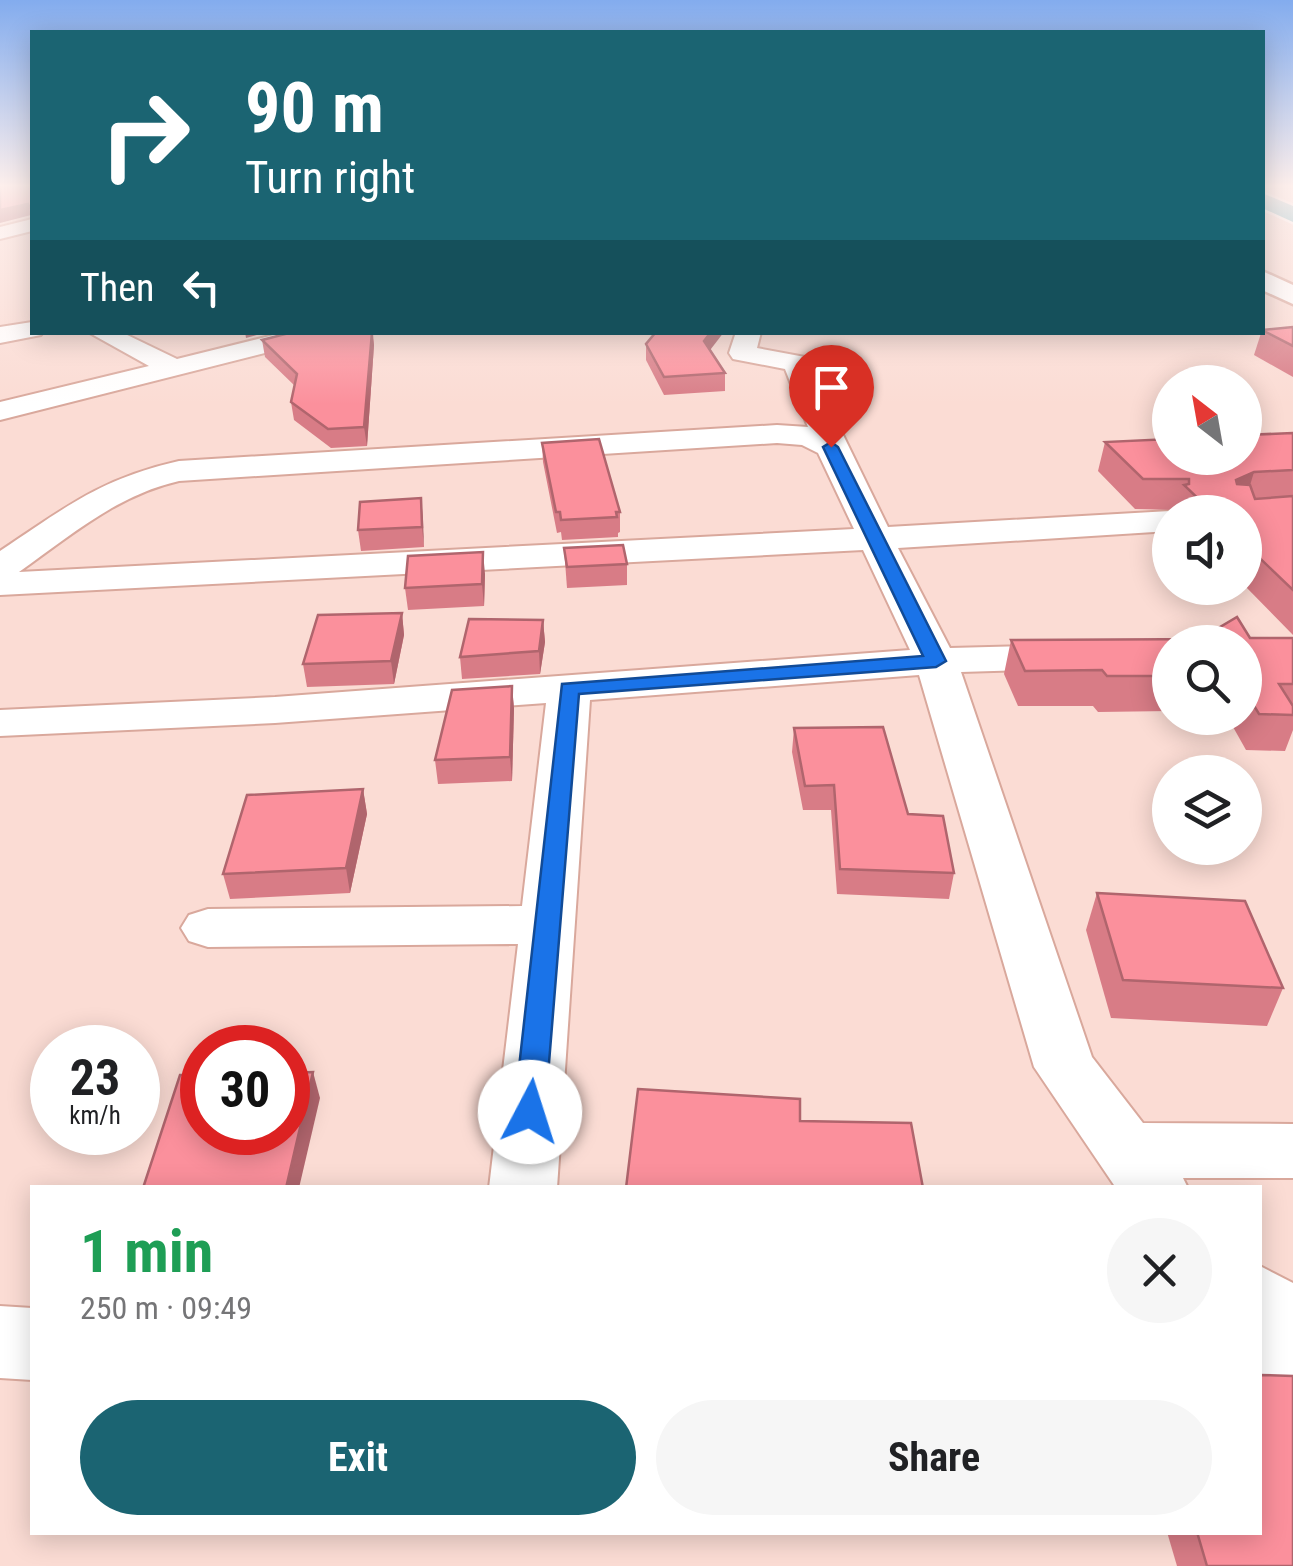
<!DOCTYPE html>
<meta charset="utf-8">
<style>
:root{--surface:#fff;--page:#f6f6f6;--text:#202124;--muted:#757577;--accent:#1b6472}
body{margin:0;font-family:"Roboto Condensed",sans-serif;background:var(--page);color:var(--text);height:100vh;display:flex;flex-direction:column;font-size:38px;white-space:nowrap}
*{box-sizing:border-box;margin:0}
p{font-size:32px;color:var(--muted)}
.icon{flex:none;width:55px;height:55px;fill:none;stroke:currentColor;stroke-width:2;stroke-linecap:round;stroke-linejoin:round}
.map{position:relative;flex:1;overflow:hidden}
.side{position:absolute;left:30px;top:1185px;width:1232px;height:350px;display:flex;flex-direction:column;background:var(--surface);border-radius:0px;box-shadow:0 5px 25px #0003}
.side>*{flex:none}
.hud{position:absolute;left:30px;top:30px;width:1235px;height:305px;border-radius:0px;box-shadow:0 5px 25px #0003;background:#1b6472;color:#fff;overflow:hidden}
.needle{width:65px;rotate:329deg}
.buttons{position:absolute;left:1152px;top:365px;display:grid;gap:20px}
.buttons a{display:grid;place-items:center;width:110px;height:110px;border-radius:50%;background:var(--surface);box-shadow:0 5px 25px #0003;font-size:50px}
.speed{position:absolute;left:30px;top:1025px;display:flex;gap:20px;font-size:50px;font-weight:700;text-align:center}
.speed>*{display:grid;place-content:center;width:130px;height:130px;border-radius:50%;background:var(--surface);box-shadow:0 5px 25px #0003;line-height:1}
.speed small{font-size:25px;font-weight:400}
.speed .limit{border:15px solid #d22;background:#fff;color:#111}
.pin{position:absolute;display:grid;place-items:center;width:85px;height:85px;color:#fff;margin:-102px -42px;border-radius:50% 50% 50% 0;rotate:-45deg;box-shadow:0 0 10px #0007}
.pin .icon{rotate:45deg}
.me{position:absolute;width:110px;margin:-55px;rotate:5deg;stroke-linejoin:round;filter:drop-shadow(0 0 8px #0008)}
.turn{display:flex;align-items:center;gap:35px;height:210px;padding:0 50px;font-size:45px}
.turn .icon{width:130px;height:130px;stroke-width:2.5}
.turn b{display:block;font-size:70px;line-height:85px}
.then{display:flex;align-items:center;height:95px;padding:0 50px;background:#0003;gap:20px;font-size:38px}
.round{display:grid;place-items:center;flex:none;width:105px;height:105px;border-radius:52px;background:var(--page)}
.overview{display:flex;align-items:center;justify-content:space-between;height:170px;padding:0 50px}
h1{font-size:60px;font-weight:700;line-height:75px;color:#1e9e55}
.action{display:flex;gap:20px;margin-top:auto;padding:20px 50px}
.action a{flex:1;height:115px;border-radius:60px;background:var(--accent);color:#fff;font-size:40px;font-weight:700;line-height:115px;text-align:center}
.action a+a{background:var(--page);color:var(--text)}
.map>svg:first-child{display:block}
.lines{fill:none;stroke-linecap:round;stroke-linejoin:round}
.street-casing{stroke:#d9a89c;stroke-width:4}
.secondary-casing{stroke:#d9a89c;stroke-width:5}
.highway-casing{stroke:#fff;stroke-width:5}
.street{fill:#fff;fill-rule:evenodd}
.secondary{fill:#fff;fill-rule:evenodd}
.highway{fill:#41abc0;fill-rule:evenodd}
.wall{fill:#d87c86}
.shaded-wall{fill:#b0656d}
.building{fill:#fb909c;stroke:#b0656d;stroke-width:2.5}
.route{fill:#1a73e8;stroke:#114b97;stroke-width:2.5}
</style>
<div class="map">
<svg width="1293" height="1566" viewBox="0 0 1293 1566">
<rect width="100%" height="100%" fill="#fbdcd4"/>
<g class="lines">
<g class="street-casing">
<g id="street">
<path d="M32,219v12l-32,8v-12z"/>
<path d="M32,322v10h11l-2,3 -41,8v-16z"/>
<path d="M88,332h33l56,27 109,-27h45l-3,5 -328,83v-18l149,-36z"/>
<path d="M736,332h25l-4,16 48,9 83,170 282,-16 8,1h-8v19l-272,17 52,100 220,-6h3h-3v24l-209,6 131,385 51,66 150,1v54h-110l5,10h-72l-82,-121 -115,-392 -329,25 -33,488h-68l29,-244 -310,3 -19,-6 -8,-13 8,-13 19,-6 314,-3 24,-203 -271,20 -275,13v-26l275,-13 635,-47 -47,-100 -863,45v-44c66,-44 100,-72 179,-90l598,-36 31,2 -23,-58 -52,-10 -4,-6zM777,443l25,2 16,8 36,76 -835,43c51,-36 98,-77 160,-91z"/>
<path d="M1260,1266l33,17v117h-33z"/>
<path d="M0,1306l32,2v72l-32,-2z"/>
</g>
</g>
<g class="secondary-casing">
<path id="secondary" d="M1262,271l31,14v19l-31,-14z"/>
</g>
<g class="highway-casing">
<path id="highway" d="M1262,193l31,13v16l-31,-14z"/>
</g>
<use href="#street" class="street"/>
<use href="#secondary" class="secondary"/>
<use href="#highway" class="highway"/>
</g>
<g class="wall">
<path d="M1293,327v50l-39,-22 8,-25z"/>
<path d="M344,332h29l1,13 -7,101 -36,2 -37,-28 -3,-18 4,-16 -30,-29 -3,-17z"/>
<path d="M646,344l64,6 15,23v18l-61,4 -18,-35z"/>
<path d="M1293,433v202l-48,-49v-74h-69l1,-2 -42,-1 -37,-38 7,-29z"/>
<path d="M542,443l78,69v20l-2,1v4l-56,3 -1,-8 -4,1 -14,-71z"/>
<path d="M421,498l3,49 -63,4 -3,-21z"/>
<path d="M564,548l63,16v21l-60,3z"/>
<path d="M485,574l-1,32 -76,4 -3,-22z"/>
<path d="M402,613l2,22 -10,49 -87,3 -4,-23z"/>
<path d="M543,620l2,22 -5,32 -78,5 -2,-22z"/>
<path d="M1210,633l40,5h43v92l-8,21 -39,-1 -18,-32h17v-76h-75v69l-72,1 -5,-6h-75l-14,-32 7,-34 197,-1z"/>
<path d="M512,686l2,23 -2,72 -74,3 -3,-24z"/>
<path d="M794,728l114,86 46,59 -5,26 -112,-5 -6,-84h-28l-11,-58z"/>
<path d="M363,789l4,25 -17,79 -120,6 -7,-25z"/>
<path d="M1097,893l186,95 -16,38 -156,-8 -25,-88z"/>
<path d="M1167,1532h93l33,34h-116z"/>
</g>
<g class="shaded-wall">
<path d="M28,204l3,11 -31,8v-13z"/>
<path d="M245,332h23l-22,6z"/>
<path d="M372,332l2,13 -7,101 -3,-19z"/>
<path d="M711,332h13l-20,26v-17z"/>
<path d="M1254,472l-9,30 -9,-22z"/>
<path d="M421,498l2,21 1,28 -2,-20z"/>
<path d="M483,552l2,22 -1,32 -2,-22z"/>
<path d="M402,613l2,22 -10,49 -3,-23z"/>
<path d="M543,620l2,22 -5,32 -1,-23z"/>
<path d="M512,686l2,23 -2,72 -2,-24z"/>
<path d="M363,789l4,25 -17,79 -4,-25z"/>
<path d="M313,1072l7,26 -21,90h-13z"/>
</g>
<g class="building">
<path d="M0,185h32v27l-4,-8 -28,6z"/>
<path d="M1293,327v19l-31,-16z"/>
<path d="M293,332h79l-8,95 -36,2 -37,-27 6,-28 -35,-34z"/>
<path d="M656,332h55l-7,9 21,32 -61,4 -18,-33z"/>
<path d="M1293,433v37l-39,2 -18,8 1,4 13,1 5,14 38,-3v94l-48,-46v-32h-33l-28,-27 5,-1v-5h-46l-38,-37 65,-3v19h75v-23z"/>
<path d="M599,439l21,73h-4l1,5 -56,3 -1,-8h-4l-14,-69z"/>
<path d="M421,498l1,29 -64,3 2,-28z"/>
<path d="M623,545l4,19 -60,3 -3,-19z"/>
<path d="M483,552l-1,32 -77,4 3,-32z"/>
<path d="M402,613l-11,48 -88,3 15,-49z"/>
<path d="M1237,617l13,21h43v46h-14l14,22v9l-34,-1 -14,-23v-49h-75v34h-63l-5,-6 -77,1 -14,-31 202,-1 -3,-6z"/>
<path d="M469,619l74,1 -4,31 -79,6z"/>
<path d="M512,686l-2,71 -75,3 17,-70z"/>
<path d="M883,727l25,87 35,2 11,57 -114,-4 -6,-84 -29,1 -11,-58z"/>
<path d="M363,789l-17,79 -123,6 24,-79z"/>
<path d="M1097,893l148,8 38,87 -160,-8z"/>
<path d="M313,1072l-27,116h-143l37,-113h22v57h86v-59z"/>
<path d="M638,1089l162,10v22l111,2 12,65h-297z"/>
<path d="M1260,1375l33,1v190h-86l-10,-34h63z"/>
</g>
<linearGradient id="sky" x2="0" y2="1"><stop stop-color="#83acee"/><stop offset="0.46" stop-color="#fdefec"/><stop offset="1" stop-color="#fdefec" stop-opacity="0"/></linearGradient>
<rect width="1293" height="404" fill="url(#sky)"/>
<path class="route" d="M831,442l7,5 108,214 -10,6 -357,27 -34,418 -4,9 -11,4 -11,-4 -5,-9 48,-428 361,-28 -100,-209z"/>
</svg>
<div class="buttons">
<a><svg class="needle" viewBox="-14 -14 28 28"><path d="M0-13l5 13h-10z" fill="#e53935"/><path d="M0 13l5-13h-10z" fill="#757577"/></svg></a>
<a><svg class="icon" aria-label="sound" viewBox="0 0 24 24"><path d="M4 9h4l5-4v14l-5-4H4zM17 9q2 3 0 6"/></svg></a>
<a><svg class="icon" aria-label="search" viewBox="0 0 24 24"><circle cx="10" cy="10" r="6"/><path d="M15 15l6 6"/></svg></a>
<a><svg class="icon" aria-label="layers" viewBox="0 0 24 24"><path d="M12 4l9 5-9 5-9-5zM3 14l9 5 9-5"/></svg></a>
</div>
<div class="speed"><div>23<small>km/h</small></div><div class="limit">30</div></div>
<div class="pin" style="left:831px;top:447px;background:#d93025"><svg class="icon" aria-label="arrive" viewBox="0 0 24 24"><path d="M6 21V4h12l-3 4 3 4H6"/></svg></div>
<svg class="me" style="left:530px;top:1112px" viewBox="-20 -20 40 40"><circle r="19" fill="#fff"/><path d="M0-13L10 11 0 6-10 11z" fill="#1a73e8"/></svg>
<div class="hud">
<div class="turn"><svg class="icon" aria-label="right" viewBox="0 0 24 24"><path d="M7 20v-9h11M14 6l5 5-5 5"/></svg><div><b>90 m</b>Turn right</div></div>
<div class="then">Then<svg class="icon" aria-label="left" viewBox="0 0 24 24"><path d="M17 20v-9H6M10 6l-5 5 5 5"/></svg></div>
</div>
<section class="side">
<div class="overview"><div><h1>1 min</h1><p>250 m · 09:49</p></div><a class="round"><svg class="icon" aria-label="close" viewBox="0 0 24 24"><path d="M6 6l12 12M18 6L6 18"/></svg></a></div>
<div class="action"><a>Exit</a><a>Share</a></div>
</section>
</div>
